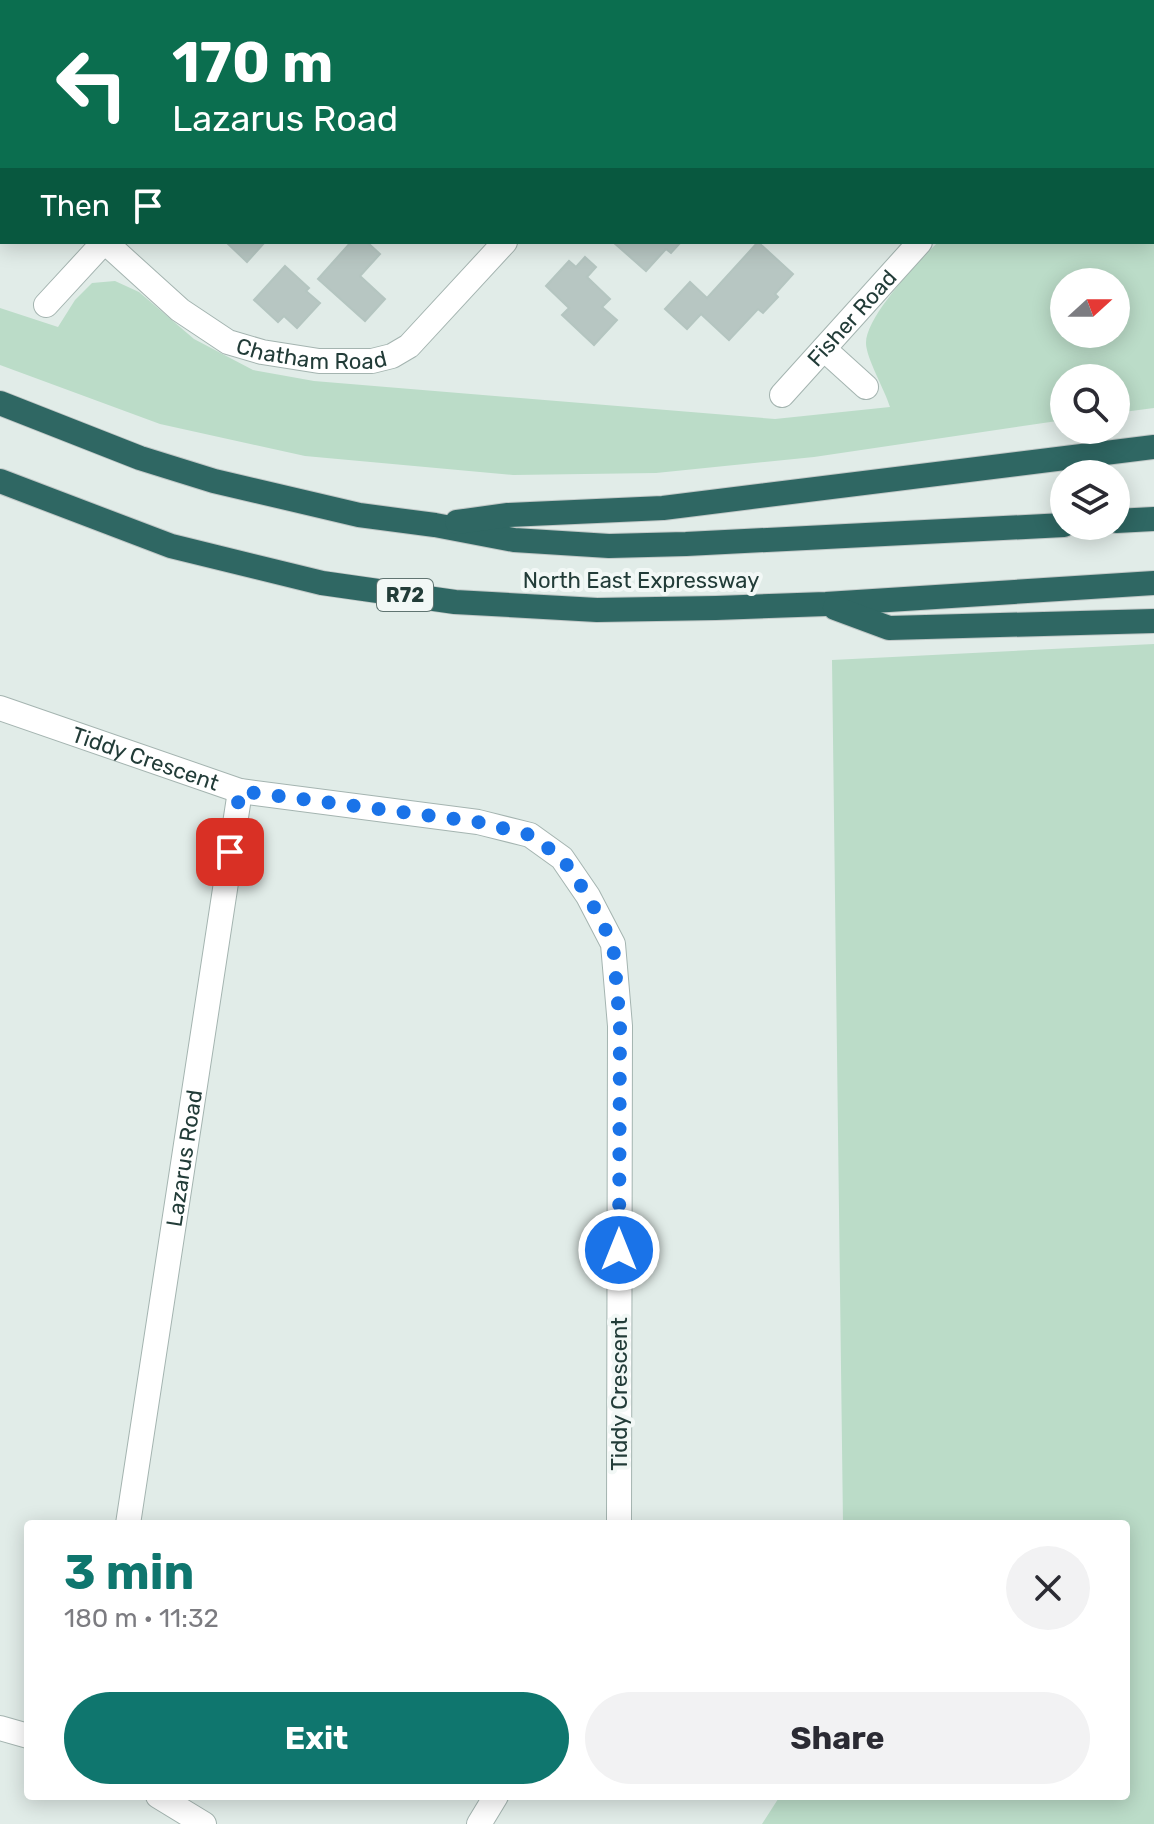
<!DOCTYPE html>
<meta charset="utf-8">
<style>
:root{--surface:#fff;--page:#f2f2f3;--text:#2b2b33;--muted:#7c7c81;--accent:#0f766e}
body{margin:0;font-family:Rubik,sans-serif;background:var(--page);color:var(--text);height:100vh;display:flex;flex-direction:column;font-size:30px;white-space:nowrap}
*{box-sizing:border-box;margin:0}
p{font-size:26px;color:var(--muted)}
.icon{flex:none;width:44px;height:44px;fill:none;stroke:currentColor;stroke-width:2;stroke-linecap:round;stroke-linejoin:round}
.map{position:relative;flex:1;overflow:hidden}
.side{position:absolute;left:24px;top:1520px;width:1106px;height:280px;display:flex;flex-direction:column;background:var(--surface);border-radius:8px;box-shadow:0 4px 20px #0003}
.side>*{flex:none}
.top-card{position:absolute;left:0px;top:0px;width:1154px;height:244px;box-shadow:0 4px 20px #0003;background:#0b6e4f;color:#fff;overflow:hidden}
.needle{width:52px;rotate:69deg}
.tools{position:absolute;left:1050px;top:268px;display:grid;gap:16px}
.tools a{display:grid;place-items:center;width:80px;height:80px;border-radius:50%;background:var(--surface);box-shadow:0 4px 20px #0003;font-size:40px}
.pin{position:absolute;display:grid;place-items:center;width:68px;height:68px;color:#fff;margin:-34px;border-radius:16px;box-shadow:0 4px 12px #0006}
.me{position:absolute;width:88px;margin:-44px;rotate:0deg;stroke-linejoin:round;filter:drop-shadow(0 0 6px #0008)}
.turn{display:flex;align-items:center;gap:28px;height:168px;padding:0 40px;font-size:36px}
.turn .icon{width:104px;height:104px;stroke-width:2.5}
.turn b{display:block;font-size:56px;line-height:68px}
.then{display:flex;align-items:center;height:76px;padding:0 40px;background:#0003;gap:16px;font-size:30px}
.round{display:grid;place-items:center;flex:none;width:84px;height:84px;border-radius:42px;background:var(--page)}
.headline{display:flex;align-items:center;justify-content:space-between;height:136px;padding:0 40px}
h1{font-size:48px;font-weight:700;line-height:60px;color:var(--accent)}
.button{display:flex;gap:16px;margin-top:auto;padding:16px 40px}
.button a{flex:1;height:92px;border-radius:48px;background:var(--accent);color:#fff;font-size:32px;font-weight:700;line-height:92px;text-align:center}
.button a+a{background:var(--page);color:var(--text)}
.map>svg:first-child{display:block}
.green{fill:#bbdcc8;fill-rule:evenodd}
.building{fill:#b7c6c2;stroke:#b4c5c0;stroke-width:2}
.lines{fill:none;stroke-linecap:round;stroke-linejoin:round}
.minor-casing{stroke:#a4b4b0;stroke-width:26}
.highway-casing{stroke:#c1c8c7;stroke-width:26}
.minor{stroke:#fff;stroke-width:24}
.highway{stroke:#2f6763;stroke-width:24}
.route{stroke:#1a73e8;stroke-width:14;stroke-dasharray:0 25.2}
.labels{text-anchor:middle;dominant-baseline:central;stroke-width:8;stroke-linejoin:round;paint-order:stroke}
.shield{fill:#f2f8f6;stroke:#607471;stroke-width:2}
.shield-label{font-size:20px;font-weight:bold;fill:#223c38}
.street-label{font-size:22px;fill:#223c38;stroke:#f2f8f6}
</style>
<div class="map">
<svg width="1154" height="1824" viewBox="0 0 1154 1824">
<rect width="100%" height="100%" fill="#e1ece8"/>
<g class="green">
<path d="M1154,22v386l-38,5v-35h-52v42l-250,37 -158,16 -143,2 -208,-19 -145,-32 -160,-59v-57l58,19 17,-27 17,-17 23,-2 24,11 55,47 59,31 61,11 461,38 115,-12c-5,-17 -24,-49 -24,-64 0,-27 53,-82 72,-101h214v-218zM1064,282h52v52h-52z"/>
<path d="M1154,644v1180h-392l18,-28h346v-272h-283l-11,-864z"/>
</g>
<g class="building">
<path d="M3,0h29l2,2h-32v26l-2,-2v-23z"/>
<path d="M132,0h78l2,2h-78z"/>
<path d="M412,0h55l-1,2h-52z"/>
<path d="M226,242h39l-18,20z"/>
<path d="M351,242h16l13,12 -20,22 25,23 -20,22 -47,-42z"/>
<path d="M613,242h68l-10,11 -5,-4 -20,22z"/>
<path d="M758,242l35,32 -18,20 3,3 -15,16 -5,-4 -29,31 -28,-26 -14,15 -22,-20 25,-27 17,16z"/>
<path d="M585,257l11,10 -9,10 23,22 -8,8 15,13 -23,25 -32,-30 7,-7 -23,-22 23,-25 7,6z"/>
<path d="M285,266l24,22 -3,3 14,12 -23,25 -13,-12 -6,6 -24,-22z"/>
</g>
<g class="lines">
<g class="minor-casing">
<g id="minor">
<path d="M319,2l2,-2"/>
<path d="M726,2l2,-2"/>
<path d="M1136,2l2,-2"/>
<path id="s1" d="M105,242l75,68 48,32 34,10 57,9h53l20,-5 17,-10 96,-104"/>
<path d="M46,305l58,-63"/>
<path d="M824,349l42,38"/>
<path id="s2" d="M782,395l138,-153"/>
<path id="s3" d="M0,708l240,83 238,31 52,13 32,23 26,38 25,48 7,82 -1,498"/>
<path id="s4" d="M128,1524l112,-733"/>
<path d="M0,1728l28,8"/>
<path d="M158,1796l46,28"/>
<path d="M479,1824l17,-28"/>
</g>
</g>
<g class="highway-casing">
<g id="highway">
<path d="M0,403l140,55 74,23 145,34 76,10 79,15 95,6 77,-2 378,-19"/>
<path d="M0,481l171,65 151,37 133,19 142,8 119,-2 110,-4 328,-21"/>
<path d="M1116,521l38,-2"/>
<path d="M457,522l51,-7 155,-7 491,-61"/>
<path d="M835,608l54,20 265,-7"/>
</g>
</g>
<use href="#minor" class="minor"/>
<use href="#highway" class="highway"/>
</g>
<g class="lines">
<path class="route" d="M230,852l10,-61 238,31 52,13 32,23 26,38 25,48 7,82 -1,224"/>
</g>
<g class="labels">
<rect class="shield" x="377" y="579" width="56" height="32" rx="6"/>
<g class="shield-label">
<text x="405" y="595">R72</text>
</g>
<g class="street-label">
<text stroke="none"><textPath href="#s2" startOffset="104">Fisher Road</textPath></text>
<text stroke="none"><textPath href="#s1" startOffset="244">Chatham Road</textPath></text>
<text x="641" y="580">North East Expressway</text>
<text stroke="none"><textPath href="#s3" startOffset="154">Tiddy Crescent</textPath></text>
<text stroke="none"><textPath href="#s4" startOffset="370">Lazarus Road</textPath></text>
<text transform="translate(619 1394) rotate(-90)">Tiddy Crescent</text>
</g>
</g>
</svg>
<div class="tools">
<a><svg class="needle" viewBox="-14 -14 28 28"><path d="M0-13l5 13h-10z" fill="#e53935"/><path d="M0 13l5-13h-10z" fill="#7c7c81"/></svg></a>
<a><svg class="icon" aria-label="search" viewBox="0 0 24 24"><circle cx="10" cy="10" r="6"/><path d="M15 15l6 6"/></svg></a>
<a><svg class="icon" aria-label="layers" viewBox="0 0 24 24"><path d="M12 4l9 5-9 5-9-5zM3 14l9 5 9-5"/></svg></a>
</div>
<div class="pin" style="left:230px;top:852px;background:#d93025"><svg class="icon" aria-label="arrive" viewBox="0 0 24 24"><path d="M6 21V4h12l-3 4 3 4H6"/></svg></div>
<svg class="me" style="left:619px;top:1250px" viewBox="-20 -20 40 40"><circle r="17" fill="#1a73e8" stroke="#fff" stroke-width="3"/><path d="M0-11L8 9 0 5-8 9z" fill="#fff"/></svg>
<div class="top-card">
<div class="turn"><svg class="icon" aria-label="left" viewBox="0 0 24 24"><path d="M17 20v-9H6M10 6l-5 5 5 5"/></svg><div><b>170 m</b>Lazarus Road</div></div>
<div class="then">Then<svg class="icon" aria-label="arrive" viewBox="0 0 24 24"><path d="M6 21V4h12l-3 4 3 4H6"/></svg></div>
</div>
<section class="side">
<div class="headline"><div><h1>3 min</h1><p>180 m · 11:32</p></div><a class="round"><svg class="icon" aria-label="close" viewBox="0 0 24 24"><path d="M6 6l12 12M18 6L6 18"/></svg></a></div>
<div class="button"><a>Exit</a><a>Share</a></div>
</section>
</div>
